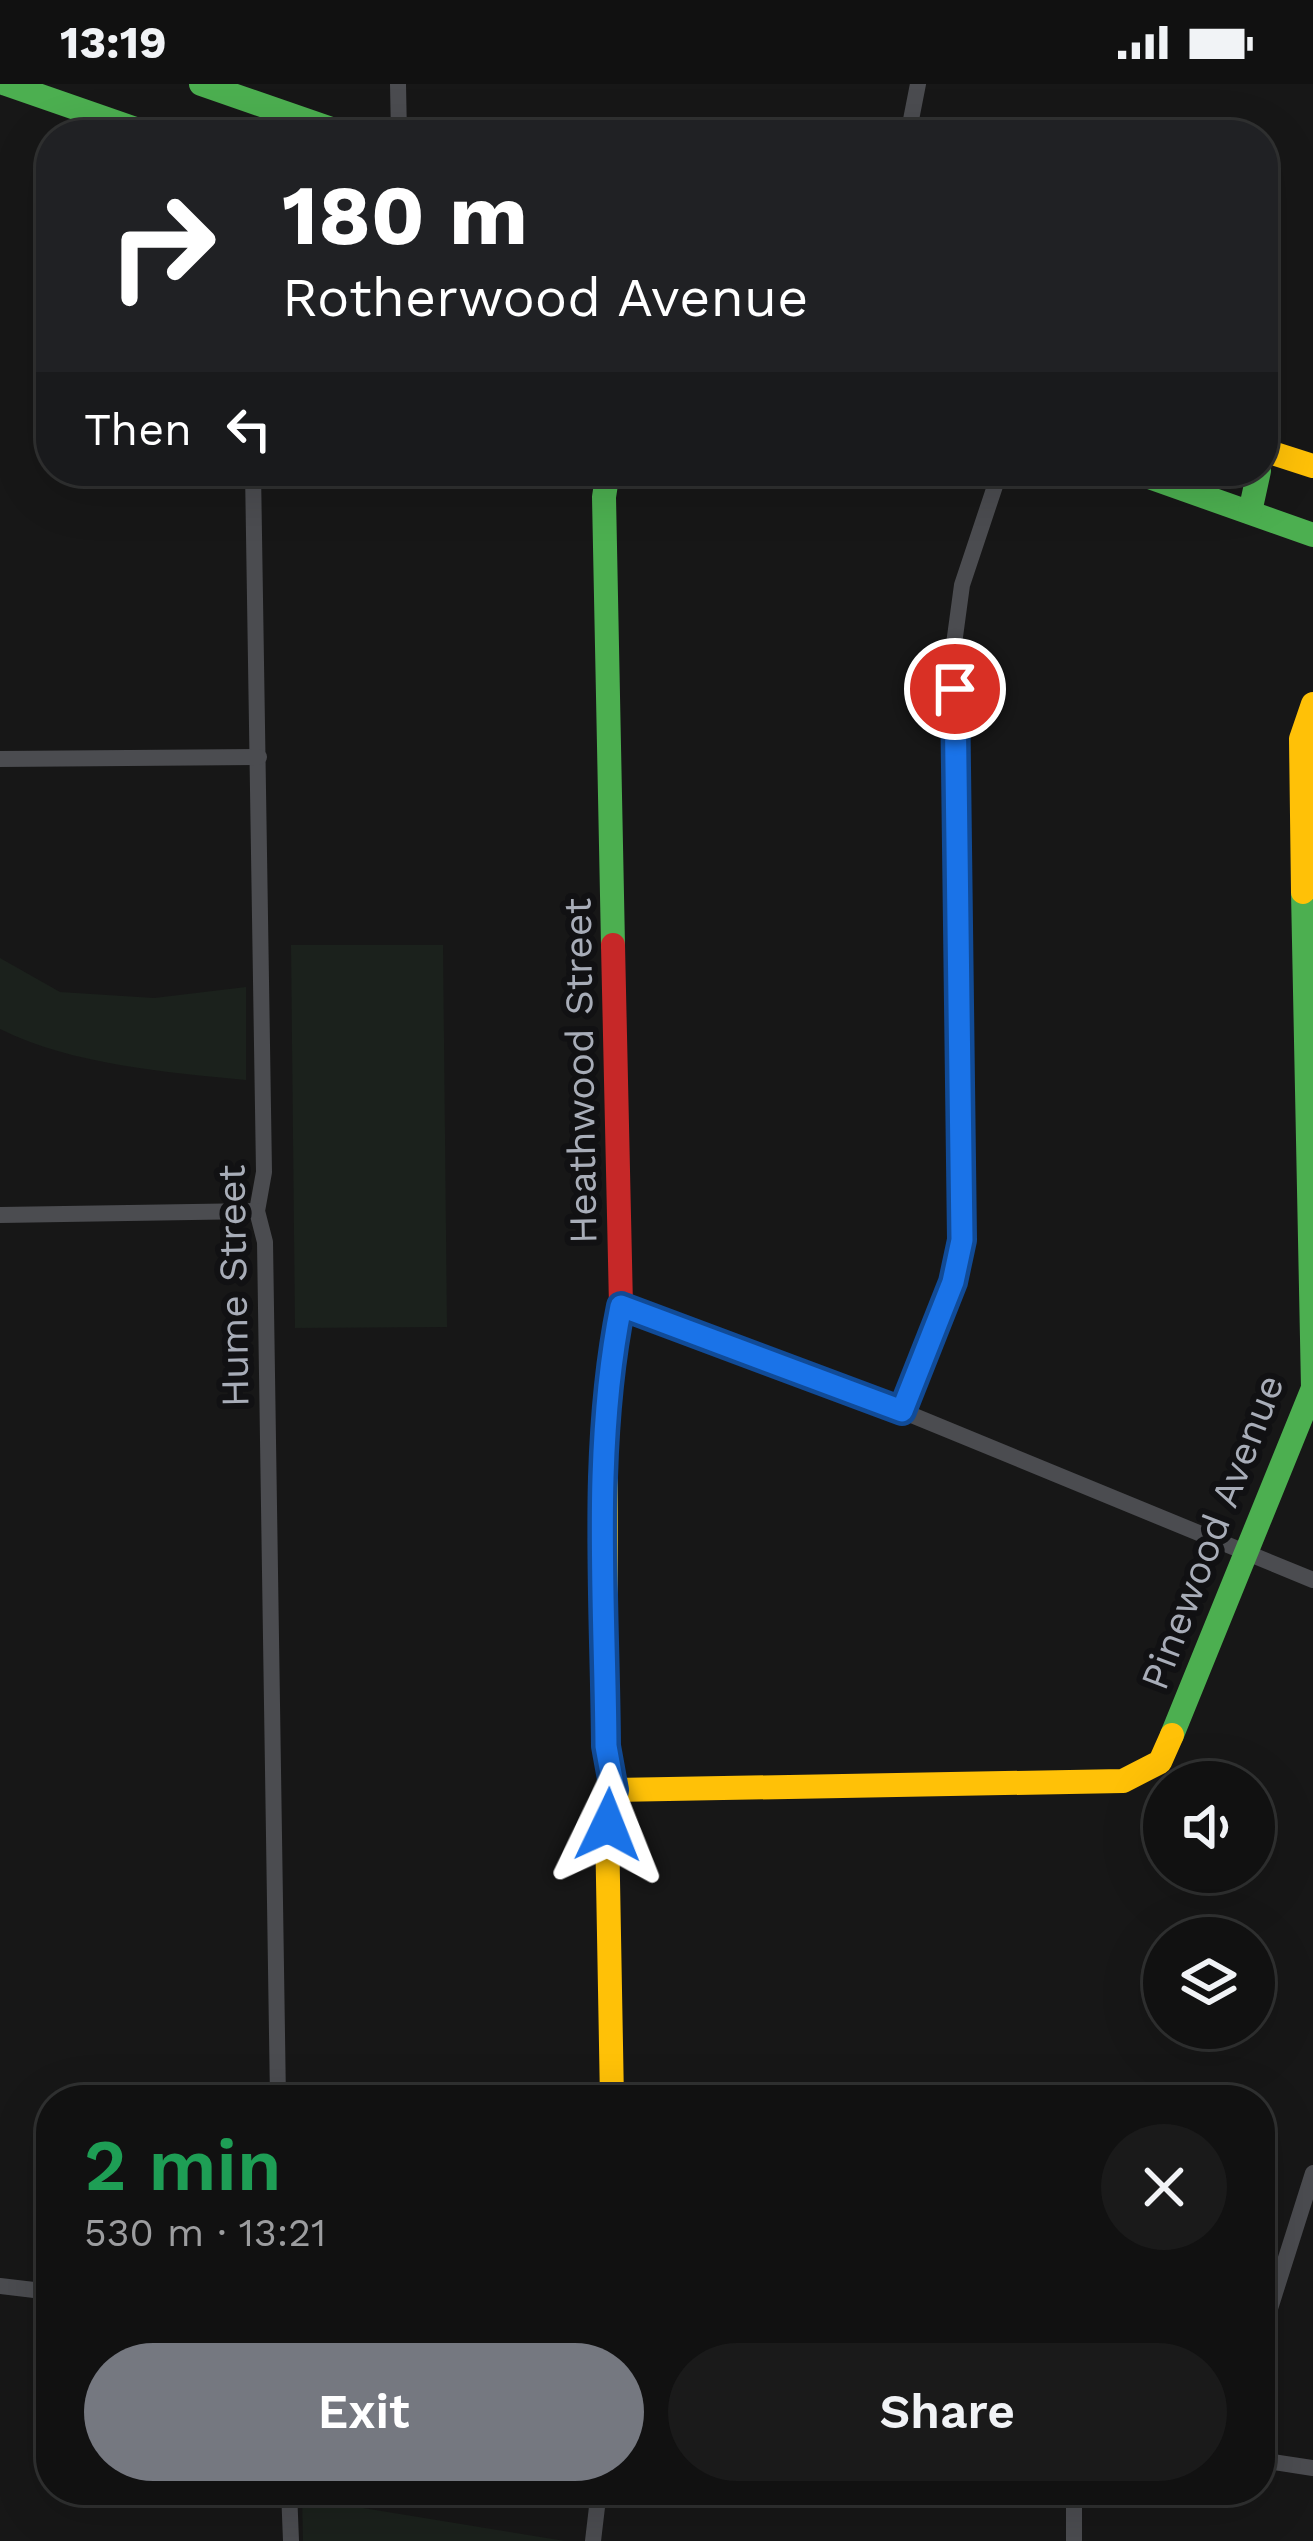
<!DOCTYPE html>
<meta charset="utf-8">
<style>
:root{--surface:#111;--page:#1a1a1a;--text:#f1f3f6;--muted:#9c9d9f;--line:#303131;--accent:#757880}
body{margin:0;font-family:"Work Sans",sans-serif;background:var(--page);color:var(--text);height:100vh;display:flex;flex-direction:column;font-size:45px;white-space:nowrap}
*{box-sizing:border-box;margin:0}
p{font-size:39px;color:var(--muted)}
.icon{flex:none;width:66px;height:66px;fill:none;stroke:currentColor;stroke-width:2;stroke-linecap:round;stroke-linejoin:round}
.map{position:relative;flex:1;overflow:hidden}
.drawer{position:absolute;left:36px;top:2001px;width:1239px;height:420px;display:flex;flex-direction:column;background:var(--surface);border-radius:48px;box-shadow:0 12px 48px #0002,0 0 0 3px var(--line)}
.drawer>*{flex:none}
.banner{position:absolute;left:36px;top:36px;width:1242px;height:366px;border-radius:48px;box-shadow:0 12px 48px #0002,0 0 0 3px var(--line);background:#202124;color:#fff;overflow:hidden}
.controls{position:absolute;left:1143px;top:1677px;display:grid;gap:24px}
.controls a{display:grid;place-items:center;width:132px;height:132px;border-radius:50%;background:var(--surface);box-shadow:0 12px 48px #0002,0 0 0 3px var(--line);font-size:60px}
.pin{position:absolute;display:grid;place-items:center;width:102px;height:102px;color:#fff;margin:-51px;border:6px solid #fff;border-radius:50%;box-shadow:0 3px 12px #0007}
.me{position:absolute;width:132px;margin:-66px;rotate:2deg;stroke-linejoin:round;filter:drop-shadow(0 0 9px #0008)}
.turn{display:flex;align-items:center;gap:42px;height:252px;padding:0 48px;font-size:54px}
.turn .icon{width:156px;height:156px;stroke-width:2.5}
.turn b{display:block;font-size:84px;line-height:102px}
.then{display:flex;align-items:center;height:114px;padding:0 48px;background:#0003;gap:24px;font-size:45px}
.round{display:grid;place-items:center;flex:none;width:126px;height:126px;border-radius:63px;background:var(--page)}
.head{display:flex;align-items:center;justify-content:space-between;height:204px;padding:0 48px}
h1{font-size:72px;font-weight:600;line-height:90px;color:#1e9e55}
.primary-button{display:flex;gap:24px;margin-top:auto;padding:24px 48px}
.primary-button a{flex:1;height:138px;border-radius:72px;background:var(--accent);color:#fff;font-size:48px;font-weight:600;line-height:138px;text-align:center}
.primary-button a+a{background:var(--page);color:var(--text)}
.status{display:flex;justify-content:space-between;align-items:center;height:84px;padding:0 60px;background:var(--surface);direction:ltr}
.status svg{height:33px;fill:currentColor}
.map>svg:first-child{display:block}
.green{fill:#1b211c}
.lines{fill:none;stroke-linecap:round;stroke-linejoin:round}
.street{stroke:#4b4c50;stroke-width:16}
.fast{stroke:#4caf50;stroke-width:24}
.slow{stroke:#ffc107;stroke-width:24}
.jam{stroke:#c62828;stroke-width:24}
.route-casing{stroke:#114b97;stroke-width:30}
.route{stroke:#1a73e8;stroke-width:21}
.labels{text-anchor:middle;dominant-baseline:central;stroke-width:12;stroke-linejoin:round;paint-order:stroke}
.street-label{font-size:39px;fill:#a8adb8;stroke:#111113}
</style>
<div class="status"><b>13:19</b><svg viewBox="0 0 49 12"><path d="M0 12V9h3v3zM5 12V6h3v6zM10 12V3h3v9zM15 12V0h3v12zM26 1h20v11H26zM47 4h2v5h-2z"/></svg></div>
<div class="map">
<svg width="1313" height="2457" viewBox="0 0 1313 2457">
<rect width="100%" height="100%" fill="#171717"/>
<g class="green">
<path d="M291,861h152l4,382 -152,1z"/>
<path d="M0,874l60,34 94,6 92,-11v93c-81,-8 -173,-15 -246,-51z"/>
<path d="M302,2414l263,43h-262z"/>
</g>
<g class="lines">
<g class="street">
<path d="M398,0l1,51"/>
<path d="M908,51l10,-51"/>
<path d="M253,387l11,701 -7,39 8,31 13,858"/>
<path d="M0,675l259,-2"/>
<path d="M0,1131l257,-4"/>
<path d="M621,1222l281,105 411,169"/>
<path d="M902,1327l51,-129 9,-42 -8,-596 8,-59 38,-114"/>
<path d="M0,2202l51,6"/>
<path d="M1260,2256l53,-167"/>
<path d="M1260,2376l53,8"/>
<path d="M289,2406l2,51"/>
<path d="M1074,2406v51"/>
<path d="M593,2457l6,-51"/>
</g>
<g class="fast">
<path d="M6,0l147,51"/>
<path d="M201,0l148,51"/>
<path d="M608,387l-4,26 9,448"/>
<path d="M1132,387l181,64"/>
<path d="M1250,428l9,-41"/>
<path d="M1172,1651l141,-347 -10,-496"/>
</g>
<g class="slow">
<path d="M1263,366l50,16"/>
<path d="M1303,808l-2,-153 12,-35"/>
<path d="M606,1341v321l8,44 -7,35 5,275"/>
<path d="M614,1706l509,-9 37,-19 12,-27"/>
</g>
<path class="jam" d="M606,1341l15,-119 -8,-361"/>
</g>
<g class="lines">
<g class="route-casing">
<path id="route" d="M608,1741l6,-35 -8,-44c-1,-145 -14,-297 15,-440l281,105 51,-129 9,-42 -7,-551"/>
</g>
<use href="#route" class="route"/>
</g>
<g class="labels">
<g class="street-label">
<text transform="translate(580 987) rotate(-91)">Heathwood Street</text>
<text transform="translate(233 1202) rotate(-91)">Hume Street</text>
<text transform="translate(1212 1448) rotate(-69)">Pinewood Avenue</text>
</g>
</g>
</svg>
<div class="controls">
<a><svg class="icon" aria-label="sound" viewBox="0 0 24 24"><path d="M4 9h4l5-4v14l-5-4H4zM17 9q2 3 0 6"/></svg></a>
<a><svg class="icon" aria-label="layers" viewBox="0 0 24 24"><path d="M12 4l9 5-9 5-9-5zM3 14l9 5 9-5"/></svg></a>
</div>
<div class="pin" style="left:955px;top:605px;background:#d93025"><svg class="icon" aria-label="arrive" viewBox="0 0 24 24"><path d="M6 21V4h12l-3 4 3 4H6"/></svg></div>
<svg class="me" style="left:608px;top:1741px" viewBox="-20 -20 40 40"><path d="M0-17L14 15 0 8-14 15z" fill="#1a73e8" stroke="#fff" stroke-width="4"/></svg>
<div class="banner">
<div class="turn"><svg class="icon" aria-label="right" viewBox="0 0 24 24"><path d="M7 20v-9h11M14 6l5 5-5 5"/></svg><div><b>180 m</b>Rotherwood Avenue</div></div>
<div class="then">Then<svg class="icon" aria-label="left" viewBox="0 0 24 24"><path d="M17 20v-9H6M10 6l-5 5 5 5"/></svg></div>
</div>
<section class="drawer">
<div class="head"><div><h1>2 min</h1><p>530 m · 13:21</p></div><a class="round"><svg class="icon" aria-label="close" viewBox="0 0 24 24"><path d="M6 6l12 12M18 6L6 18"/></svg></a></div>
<div class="primary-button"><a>Exit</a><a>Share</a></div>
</section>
</div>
